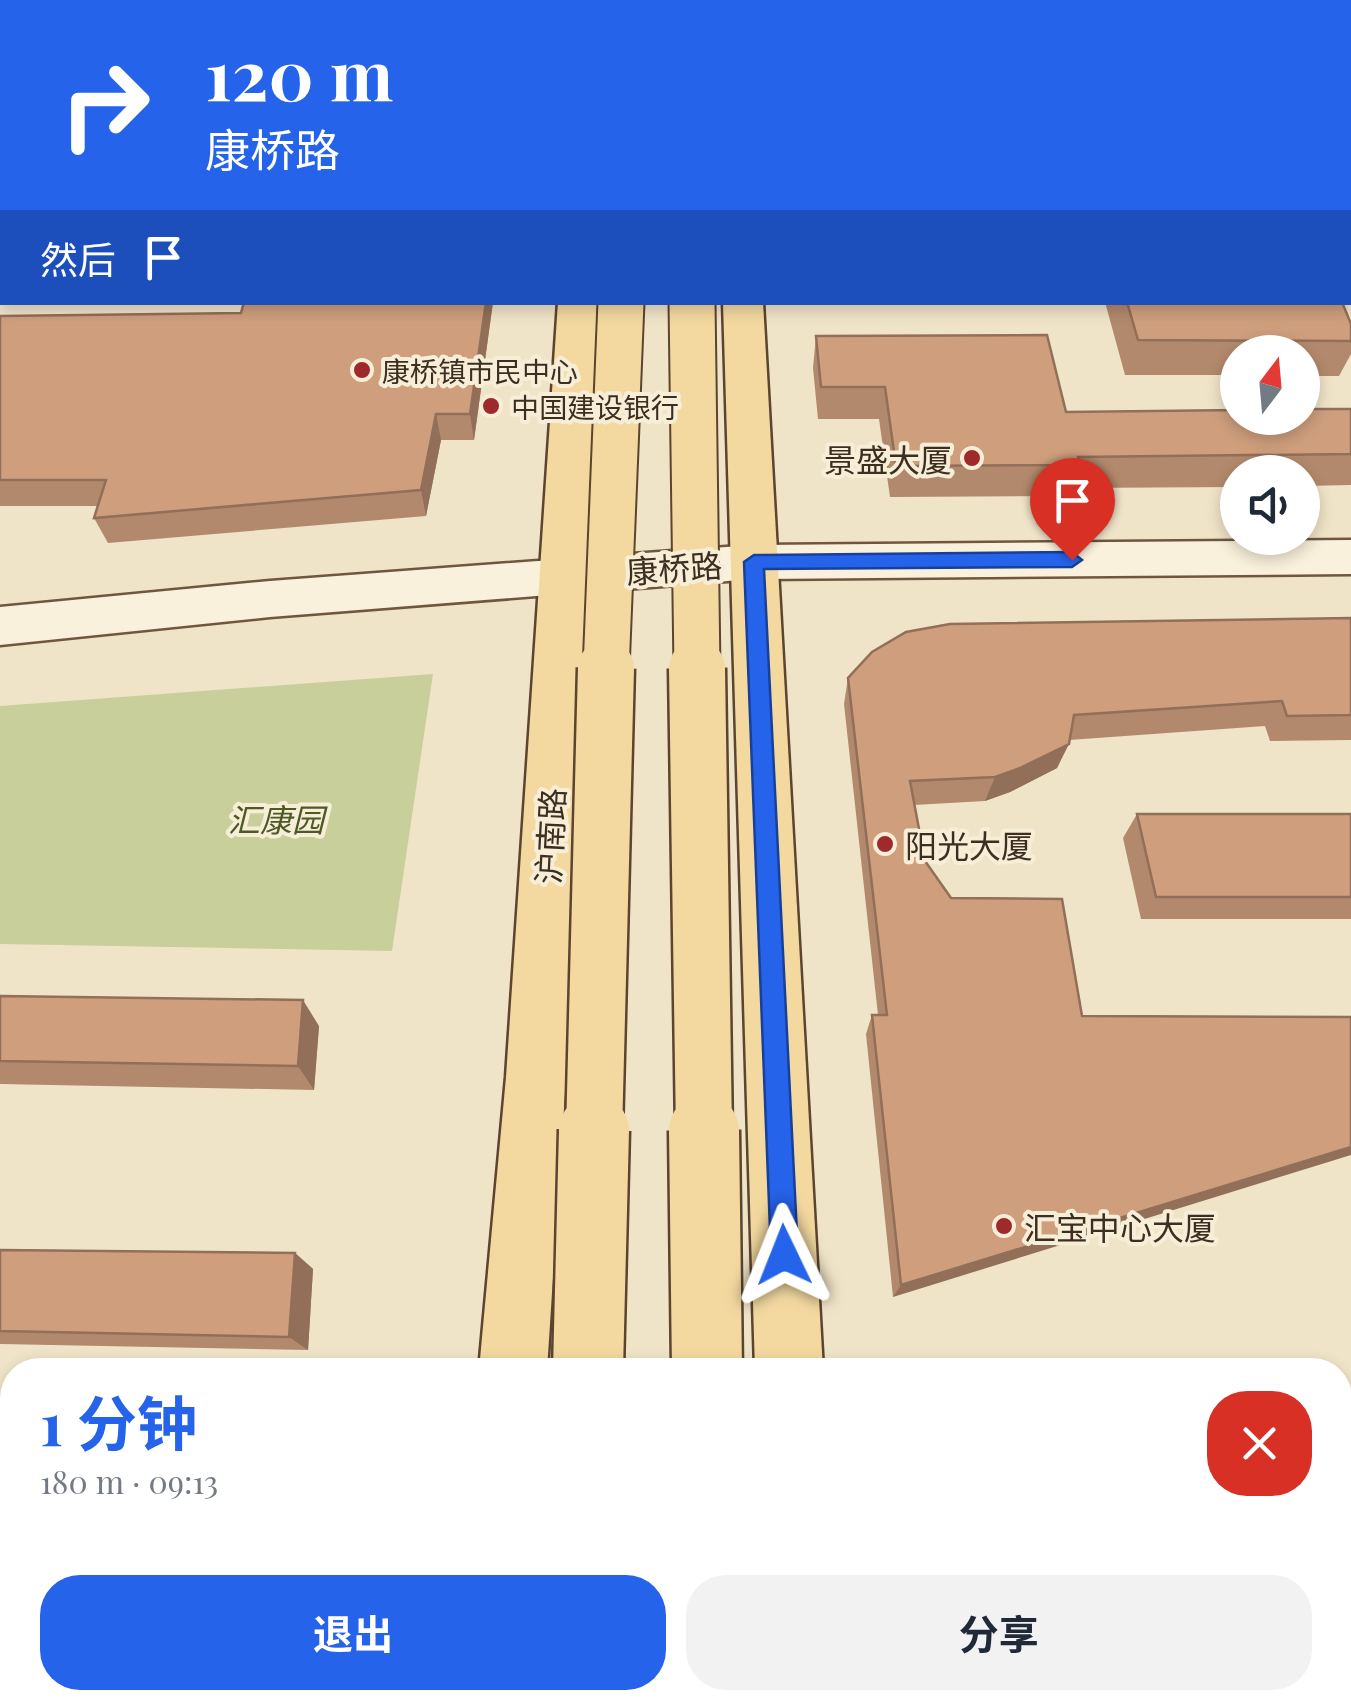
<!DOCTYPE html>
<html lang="zh">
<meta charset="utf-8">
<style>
:root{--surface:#fff;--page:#f2f2f3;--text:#1f2937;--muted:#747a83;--accent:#2563eb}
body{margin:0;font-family:"Playfair Display","Noto Sans SC",serif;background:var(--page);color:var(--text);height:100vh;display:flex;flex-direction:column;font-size:38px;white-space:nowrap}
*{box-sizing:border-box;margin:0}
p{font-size:32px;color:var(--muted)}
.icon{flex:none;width:55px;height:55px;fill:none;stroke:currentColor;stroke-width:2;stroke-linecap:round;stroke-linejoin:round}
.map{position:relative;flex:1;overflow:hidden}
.sheet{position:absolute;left:0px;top:1358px;width:1352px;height:352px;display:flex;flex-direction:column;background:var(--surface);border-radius:40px 40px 0 0;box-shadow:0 5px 15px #0003}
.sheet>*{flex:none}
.guide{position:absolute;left:0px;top:0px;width:1352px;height:305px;box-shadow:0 5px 15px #0003;background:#2563eb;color:#fff;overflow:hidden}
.needle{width:65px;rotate:16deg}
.buttons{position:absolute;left:1220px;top:335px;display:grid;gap:20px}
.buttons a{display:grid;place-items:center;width:100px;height:100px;border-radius:50%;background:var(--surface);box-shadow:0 5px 15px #0003;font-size:50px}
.pin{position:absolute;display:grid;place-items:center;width:85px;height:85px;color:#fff;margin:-102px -42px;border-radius:50% 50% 50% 0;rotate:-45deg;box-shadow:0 0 10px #0007}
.pin .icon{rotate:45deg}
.me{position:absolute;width:110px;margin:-55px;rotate:358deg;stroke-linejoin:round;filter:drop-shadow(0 0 8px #0008)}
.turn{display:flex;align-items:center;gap:35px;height:210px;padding:0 40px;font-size:45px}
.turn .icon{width:130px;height:130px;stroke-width:2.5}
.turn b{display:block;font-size:70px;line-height:85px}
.then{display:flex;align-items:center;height:95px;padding:0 40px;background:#0003;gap:20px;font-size:38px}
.round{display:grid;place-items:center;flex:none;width:105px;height:105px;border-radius:40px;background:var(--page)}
.headline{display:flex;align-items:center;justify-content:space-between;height:170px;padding:0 40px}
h1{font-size:60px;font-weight:700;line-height:75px;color:var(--accent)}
.cta{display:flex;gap:20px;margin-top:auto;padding:20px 40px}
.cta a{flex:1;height:115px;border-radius:40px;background:var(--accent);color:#fff;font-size:40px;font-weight:700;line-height:115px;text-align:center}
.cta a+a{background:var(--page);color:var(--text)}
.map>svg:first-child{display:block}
.green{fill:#c9cf9b}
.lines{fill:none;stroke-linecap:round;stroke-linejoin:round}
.river{fill:#a9c4bc;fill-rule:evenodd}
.secondary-casing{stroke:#6f573f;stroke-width:5}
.primary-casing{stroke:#5b4430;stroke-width:5}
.secondary{fill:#faf1dc;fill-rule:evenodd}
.primary{fill:#f3d9a0;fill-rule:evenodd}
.primary-bridge-far2-casing{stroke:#5b4430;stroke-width:49;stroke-linecap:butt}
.primary-bridge-far1-casing{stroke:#5b4430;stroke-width:61;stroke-linecap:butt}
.primary-bridge-casing{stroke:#5b4430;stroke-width:75;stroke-linecap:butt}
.primary-bridge-far2{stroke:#f3d9a0;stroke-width:45}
.primary-bridge-far1{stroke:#f3d9a0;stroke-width:56}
.primary-bridge{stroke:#f3d9a0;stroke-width:70}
.wall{fill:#b2896c}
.shaded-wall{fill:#916f58}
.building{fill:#cf9f7d;stroke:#916f58;stroke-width:2.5}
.route{fill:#2563eb;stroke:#184099;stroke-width:2.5}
.poi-dot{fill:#9e2a2b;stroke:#f7eed8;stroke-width:4}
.labels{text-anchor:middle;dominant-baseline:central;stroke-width:8;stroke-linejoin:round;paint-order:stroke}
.far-poi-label{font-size:28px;fill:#3d2e20;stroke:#f7eed8;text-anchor:start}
.poi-label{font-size:32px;fill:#3d2e20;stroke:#f7eed8;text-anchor:start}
.street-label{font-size:32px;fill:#3d2e20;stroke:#f7eed8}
.park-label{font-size:32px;font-style:italic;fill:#4d5a26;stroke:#f7eed8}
</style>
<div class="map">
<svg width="1351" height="1708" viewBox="0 0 1351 1708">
<rect width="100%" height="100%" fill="#f0e4c8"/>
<path class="green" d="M433,674l-41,277 -392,-7v-238z"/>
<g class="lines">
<g class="river">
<path d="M1091,0h46l1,2h-45z"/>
<rect x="1350" y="221" width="1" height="33"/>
</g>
<g class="secondary-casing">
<path id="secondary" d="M1351,540v34l-598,5 -483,38 -270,28v-38l270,-26 483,-36z"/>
</g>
<g class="primary-casing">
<g id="primary">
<rect x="700" y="0" width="32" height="2"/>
<path d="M558,302h40l-32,775 -19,293h-68l27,-293z"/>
<path d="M723,302h40l60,1068h-68z"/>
<path d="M441,1698h78l-2,10h-78z"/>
<path d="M529,1698h78l-1,10h-78z"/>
<path d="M663,1698h78l-1,10h-78z"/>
<rect x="759" y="1698" width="78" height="10"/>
</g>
</g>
<use href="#secondary" class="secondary"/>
<use href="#primary" class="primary"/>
<g class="primary-bridge-far2-casing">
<g id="primary-bridge-far2">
<path d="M692,302l5,368"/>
<path d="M606,670l15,-368"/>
</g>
</g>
<g class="primary-bridge-far1-casing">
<g id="primary-bridge-far1">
<path d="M697,668l7,465"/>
<path d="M594,1133l12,-465"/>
</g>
</g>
<g class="primary-bridge-casing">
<g id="primary-bridge">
<path d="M704,1130l3,240"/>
<path d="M588,1370l6,-240"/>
</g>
</g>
<use href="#primary-bridge-far2" class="primary-bridge-far2"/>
<use href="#primary-bridge-far1" class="primary-bridge-far1"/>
<use href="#primary-bridge" class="primary-bridge"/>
</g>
<g class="wall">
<rect x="0" y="166" width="2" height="79"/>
<path d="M493,302l-19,138h-33l-15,76 -318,27 -14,-25 4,-12h-98v-190l241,-3z"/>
<path d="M1105,302h237l9,22v30l-12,22h-37v-24h-64v23h-113z"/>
<path d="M816,336l250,76 285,-3v76l-49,1v-14h-64v15l-166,1 -3,8 -179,1 -11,-78h-61l-5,-51z"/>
<path d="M1351,618v122l-81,1 -5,-15 -196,14 -12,28 -47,24 -25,9 -71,4 11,56 26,37 131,118 269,1 -458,280 -27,-263 6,-19h6l-34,-311 4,-26z"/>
<path d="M1137,814h214v105h-210l-18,-81z"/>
<path d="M0,996l319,30 -5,64 -314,-6z"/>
<path d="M0,1250l295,3 18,16 -5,81 -308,-6z"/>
</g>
<g class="shaded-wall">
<path d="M239,0h17l-1,2h-18z"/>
<path d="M486,302h7l-19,138 -4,-26z"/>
<path d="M436,414l5,26 -15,76 -5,-26z"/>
<path d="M1069,744l-12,24 -47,24 -25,9 10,-24z"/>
<path d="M303,1000l16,26 -5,64 -16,-24z"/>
<path d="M1351,1147v8l-458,142 8,-12z"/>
<path d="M295,1253l18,16 -5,81 -19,-13z"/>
</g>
<g class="building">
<path d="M212,0h27l-2,2h-25z"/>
<path d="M332,0h161l1,2h-163z"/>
<path d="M824,0h219l2,2h-220z"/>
<rect x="0" y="166" width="2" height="52"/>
<path d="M244,302h242l-16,112h-34l-15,76 -327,28 12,-38h-106v-164l241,-3z"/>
<path d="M1127,302h215l9,22v17l-213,-1z"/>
<path d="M1047,335l19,77 172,-2v8h64v-9h49v45l-273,3 2,8 -184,1 -11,-79h-64l-5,-51z"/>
<path d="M1351,618v97l-64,1 -5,-15 -208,14 -5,29 -49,24 -25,9 -85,4 15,80 26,37 111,1 20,117 269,1v130l-450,138 -29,-270h15l-39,-337 24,-26 34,-20 44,-8z"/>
<path d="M1137,814h214v83h-195z"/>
<path d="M0,996l303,4 -5,66 -298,-5z"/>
<path d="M0,1250l295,3 -6,84 -289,-6z"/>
<rect x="0" y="1546" width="12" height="103"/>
</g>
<path class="route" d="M1072,552l10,8 -10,7 -308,2 34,686 -4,9 -10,4 -9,-4 -4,-9 -27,-693 10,-7z"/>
<g class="poi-dot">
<circle cx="362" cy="370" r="10"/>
<circle cx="491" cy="406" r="10"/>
<circle cx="972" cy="458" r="10"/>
<circle cx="885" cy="844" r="10"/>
<circle cx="1004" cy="1226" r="10"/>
</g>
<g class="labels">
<g class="far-poi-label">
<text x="382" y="370">康桥镇市民中心</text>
<text x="511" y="406">中国建设银行</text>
</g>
<g class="poi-label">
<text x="952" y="458" text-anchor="end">景盛大厦</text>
<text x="905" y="844">阳光大厦</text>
<text x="1024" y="1226">汇宝中心大厦</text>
</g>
<g class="street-label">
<text transform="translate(674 567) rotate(-4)">康桥路</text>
<text transform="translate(549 836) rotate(-87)">沪南路</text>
</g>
<g class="park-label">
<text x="276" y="818">汇康园</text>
</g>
</g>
</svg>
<div class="buttons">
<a><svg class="needle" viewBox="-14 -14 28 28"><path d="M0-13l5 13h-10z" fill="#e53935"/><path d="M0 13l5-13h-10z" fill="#747a83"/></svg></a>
<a><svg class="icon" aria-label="sound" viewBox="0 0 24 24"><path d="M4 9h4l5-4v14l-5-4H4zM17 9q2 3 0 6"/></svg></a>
</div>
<div class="pin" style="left:1072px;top:560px;background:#d93025"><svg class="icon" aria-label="arrive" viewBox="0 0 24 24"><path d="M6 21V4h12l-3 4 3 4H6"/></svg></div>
<svg class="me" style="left:784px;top:1255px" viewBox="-20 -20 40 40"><path d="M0-17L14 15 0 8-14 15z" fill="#2563eb" stroke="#fff" stroke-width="4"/></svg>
<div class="guide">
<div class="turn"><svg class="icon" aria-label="right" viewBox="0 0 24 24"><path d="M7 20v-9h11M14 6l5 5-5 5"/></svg><div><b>120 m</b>康桥路</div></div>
<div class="then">然后<svg class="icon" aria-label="arrive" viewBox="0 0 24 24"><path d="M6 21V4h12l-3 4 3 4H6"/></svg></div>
</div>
<section class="sheet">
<div class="headline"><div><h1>1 分钟</h1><p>180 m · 09:13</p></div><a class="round" style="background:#d93025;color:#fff"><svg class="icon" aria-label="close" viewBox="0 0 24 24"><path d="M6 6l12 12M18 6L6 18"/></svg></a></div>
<div class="cta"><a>退出</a><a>分享</a></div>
</section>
</div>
